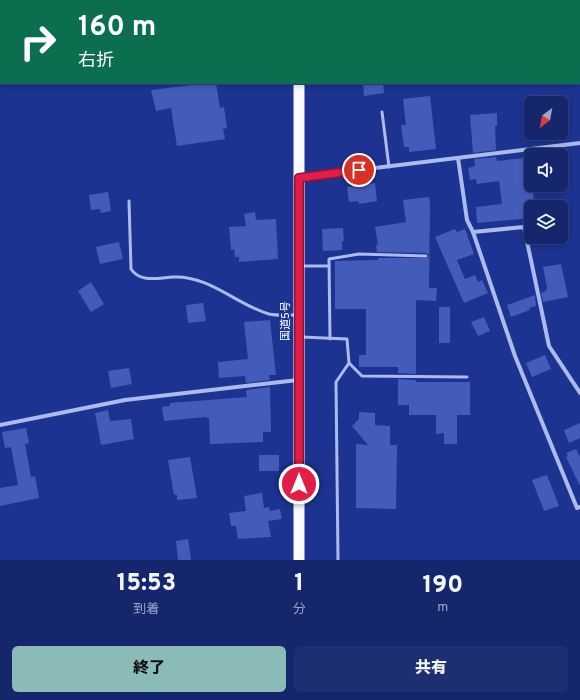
<!DOCTYPE html>
<html lang="ja">
<meta charset="utf-8">
<style>
:root{--surface:#15266d;--page:#1e2e72;--text:#f1f3f6;--muted:#9da5c2;--line:#344380;--accent:#8bbbb9}
body{margin:0;font-family:Overpass,"Noto Sans JP",sans-serif;background:var(--page);color:var(--text);height:100vh;display:flex;flex-direction:column;font-size:15px;white-space:nowrap}
*{box-sizing:border-box;margin:0}
p{font-size:13px;color:var(--muted)}
.icon{flex:none;width:22px;height:22px;fill:none;stroke:currentColor;stroke-width:2;stroke-linecap:round;stroke-linejoin:round}
.map{position:relative;height:560px;overflow:hidden}
.drawer{display:flex;flex-direction:column;background:var(--surface);flex:1}
.drawer>*{flex:none}
.banner{position:absolute;left:0px;top:0px;width:580px;height:84px;box-shadow:0 2px 6px #0003,0 0 0 1px var(--line);background:#0b6e4f;color:#fff;overflow:hidden}
.needle{width:26px;rotate:212deg}
.fabs{position:absolute;left:524px;top:96px;display:grid;gap:8px}
.fabs a{display:grid;place-items:center;width:44px;height:44px;border-radius:6px;background:var(--surface);box-shadow:0 2px 6px #0003,0 0 0 1px var(--line);font-size:20px}
.pin{position:absolute;display:grid;place-items:center;width:34px;height:34px;color:#fff;margin:-17px;border:2px solid #fff;border-radius:50%;box-shadow:0 1px 4px #0007}
.me{position:absolute;width:44px;margin:-22px;rotate:0deg;stroke-linejoin:round;filter:drop-shadow(0 0 3px #0008)}
.turn{display:flex;align-items:center;gap:14px;height:84px;padding:0 12px;font-size:18px}
.turn .icon{width:52px;height:52px;stroke-width:2.5}
.turn b{display:block;font-size:28px;line-height:34px}
.eta{display:flex;justify-content:space-evenly;align-items:center;height:68px;text-align:center}
.eta b{font-size:24px;font-weight:800;line-height:28px}
.action{display:flex;gap:8px;margin-top:auto;padding:8px 12px}
.action a{flex:1;height:46px;border-radius:6px;background:var(--accent);color:#111;font-size:16px;font-weight:800;line-height:46px;text-align:center}
.action a+a{background:var(--page);color:var(--text)}
.map>svg:first-child{display:block}
.building{fill:#445cb9}
.lines{fill:none;stroke-linecap:round;stroke-linejoin:round}
.service{stroke:#acbaee;stroke-width:3}
.minor{stroke:#acbaee;stroke-width:4}
.trunk{stroke:#f9faff;stroke-width:11}
.route-casing{stroke:#92132f;stroke-width:10}
.route{stroke:#e11d48;stroke-width:7}
.labels{text-anchor:middle;dominant-baseline:central;stroke-width:4;stroke-linejoin:round;paint-order:stroke}
.street-label{font-size:11px;fill:#fff;stroke:#1c3391}
</style>
<div class="map">
<svg width="580" height="560" viewBox="0 0 580 560">
<rect width="100%" height="100%" fill="#1c3391"/>
<g class="building">
<path d="M208,83h8l4,25 4,-1 3,21 -4,1 2,10 -48,7 -6,-38 -15,3 -5,-21z"/>
<path d="M363,83h20l1,10 -20,3z"/>
<path d="M430,96l6,53 -27,3v-5h-5l-3,-22h5l-3,-26z"/>
<path d="M497,113v13h-2l1,24 -23,3 -3,-38z"/>
<path d="M496,157l1,4 26,-3 4,27h5l3,22h-4v11l-54,5 -1,-16 26,-3 -3,-23 -22,3 -1,-5 -6,1 -2,-12 7,-2 -1,-7z"/>
<path d="M375,183l2,18 -18,3 -1,-3 -9,1 -2,-15z"/>
<path d="M108,192l3,19 -10,2 -1,-4 -9,1 -2,-15z"/>
<path d="M429,197l1,7 -1,84h8l-1,13 -20,-1v74l-18,-1v-6h-39v-12h7v-46h-31v-48l43,-1v-2h50l1,-3 -3,-2 -49,-1 -1,-7h2l-3,-18 31,-5 -3,-22z"/>
<path d="M255,212l1,8 20,-1 2,40 -39,3v-5h-4l-1,-8 -3,1 -2,-23 17,-1 -2,-12z"/>
<path d="M343,228l1,13h-2v9l-19,1 -1,-22z"/>
<path d="M455,229l2,3 8,-3 9,25 -17,6 8,19 10,-4 3,7 4,-2 6,13 -24,10 -29,-66z"/>
<path d="M119,242l4,17 -23,5 -4,-17z"/>
<path d="M561,264l7,33 -25,5 -2,-9 5,-2 1,-3 -4,-21z"/>
<path d="M91,282l13,22 -13,8 -13,-21z"/>
<path d="M535,295l1,11 -7,2 1,2 -19,7 -4,-12z"/>
<path d="M203,303l3,18 -18,2 -2,-18z"/>
<rect x="439" y="307" width="11" height="36"/>
<path d="M484,317l6,14 -12,5 -7,-14z"/>
<path d="M270,320l6,55h-7l1,5 -24,3 -1,-7 -26,2 -1,-16 30,-3 -4,-37z"/>
<path d="M545,355l6,14 -19,8 -6,-14z"/>
<path d="M129,368l3,16 -21,4 -3,-17z"/>
<path d="M398,379l18,1v2h54v33h-13v29h-13v-11l-8,1v-19h-27v-10h-11z"/>
<path d="M270,387l1,45h-8v10l-53,2 -1,-26h-3v-1l-42,4 -2,-14 8,-1v-3l77,-6 -1,-7z"/>
<path d="M108,410l2,11 21,-2 3,20 -33,6 -6,-32z"/>
<path d="M359,412l16,1v12l15,1v19h7l-1,64 -40,-1v-64l12,1 -16,-19 7,-7z"/>
<path d="M580,423v15l-11,5 -5,-13z"/>
<path d="M26,428l3,15 -4,1 6,33 4,-1 4,22 -39,8v-18l18,-3 -7,-38 -6,1 -3,-16z"/>
<path d="M576,449l4,8v29l-14,-29 2,-1 -2,-3z"/>
<rect x="259" y="455" width="20" height="16"/>
<path d="M190,457l7,41 -20,2v-5h-3l-6,-35z"/>
<path d="M547,475l12,31 -15,5 -12,-31z"/>
<path d="M262,493l2,15 5,-1 1,4 10,-2 2,10 -14,2 3,16 -33,2 -2,-13h-5l-2,-13 17,-2 -2,-15z"/>
<path d="M188,539l3,21h-13l-2,-19z"/>
</g>
<g class="lines">
<g class="service">
<path d="M382,112l7,55"/>
<path d="M129,201l2,68c9,14 27,9 42,8 36,-2 64,28 96,37 9,2 19,1 28,1"/>
<path d="M302,266h26"/>
<path d="M302,337l45,2 2,24 13,13 105,1"/>
<path d="M330,339l-1,-80 30,-5 67,2"/>
<path d="M338,560l-2,-178 13,-19"/>
</g>
<g class="minor">
<path d="M527,0l3,1"/>
<path d="M0,1l1,2"/>
<path d="M579,19l1,1"/>
<path d="M579,28h1"/>
<path d="M0,41l1,-1"/>
<path d="M458,158l9,62 6,12 42,124 62,152 3,-1"/>
<path d="M301,177l279,-34"/>
<path d="M473,232l51,-5 25,119 31,47"/>
<path d="M0,425l125,-25 173,-20"/>
</g>
<g class="trunk">
<path d="M300,1v-1"/>
<path d="M299,560v-477"/>
</g>
</g>
<g class="lines">
<g class="route-casing">
<path id="route" d="M299,484v-306l60,-8"/>
</g>
<use href="#route" class="route"/>
</g>
<g class="labels">
<g class="street-label">
<text transform="translate(286 321) rotate(-90)">国道5号</text>
</g>
</g>
</svg>
<div class="fabs">
<a><svg class="needle" viewBox="-14 -14 28 28"><path d="M0-13l5 13h-10z" fill="#e53935"/><path d="M0 13l5-13h-10z" fill="#9da5c2"/></svg></a>
<a><svg class="icon" aria-label="sound" viewBox="0 0 24 24"><path d="M4 9h4l5-4v14l-5-4H4zM17 9q2 3 0 6"/></svg></a>
<a><svg class="icon" aria-label="layers" viewBox="0 0 24 24"><path d="M12 4l9 5-9 5-9-5zM3 14l9 5 9-5"/></svg></a>
</div>
<div class="pin" style="left:359px;top:170px;background:#d93025"><svg class="icon" aria-label="arrive" viewBox="0 0 24 24"><path d="M6 21V4h12l-3 4 3 4H6"/></svg></div>
<svg class="me" style="left:299px;top:484px" viewBox="-20 -20 40 40"><circle r="17" fill="#e11d48" stroke="#fff" stroke-width="3"/><path d="M0-11L8 9 0 5-8 9z" fill="#fff"/></svg>
<div class="banner">
<div class="turn"><svg class="icon" aria-label="right" viewBox="0 0 24 24"><path d="M7 20v-9h11M14 6l5 5-5 5"/></svg><div><b>160 m</b>右折</div></div>
</div>
</div>
<section class="drawer">
<div class="eta">
<div><b>15:53</b><p>到着</p></div>
<div><b>1</b><p>分</p></div>
<div><b>190</b><p>m</p></div>
</div>
<div class="action"><a>終了</a><a>共有</a></div>
</section>
